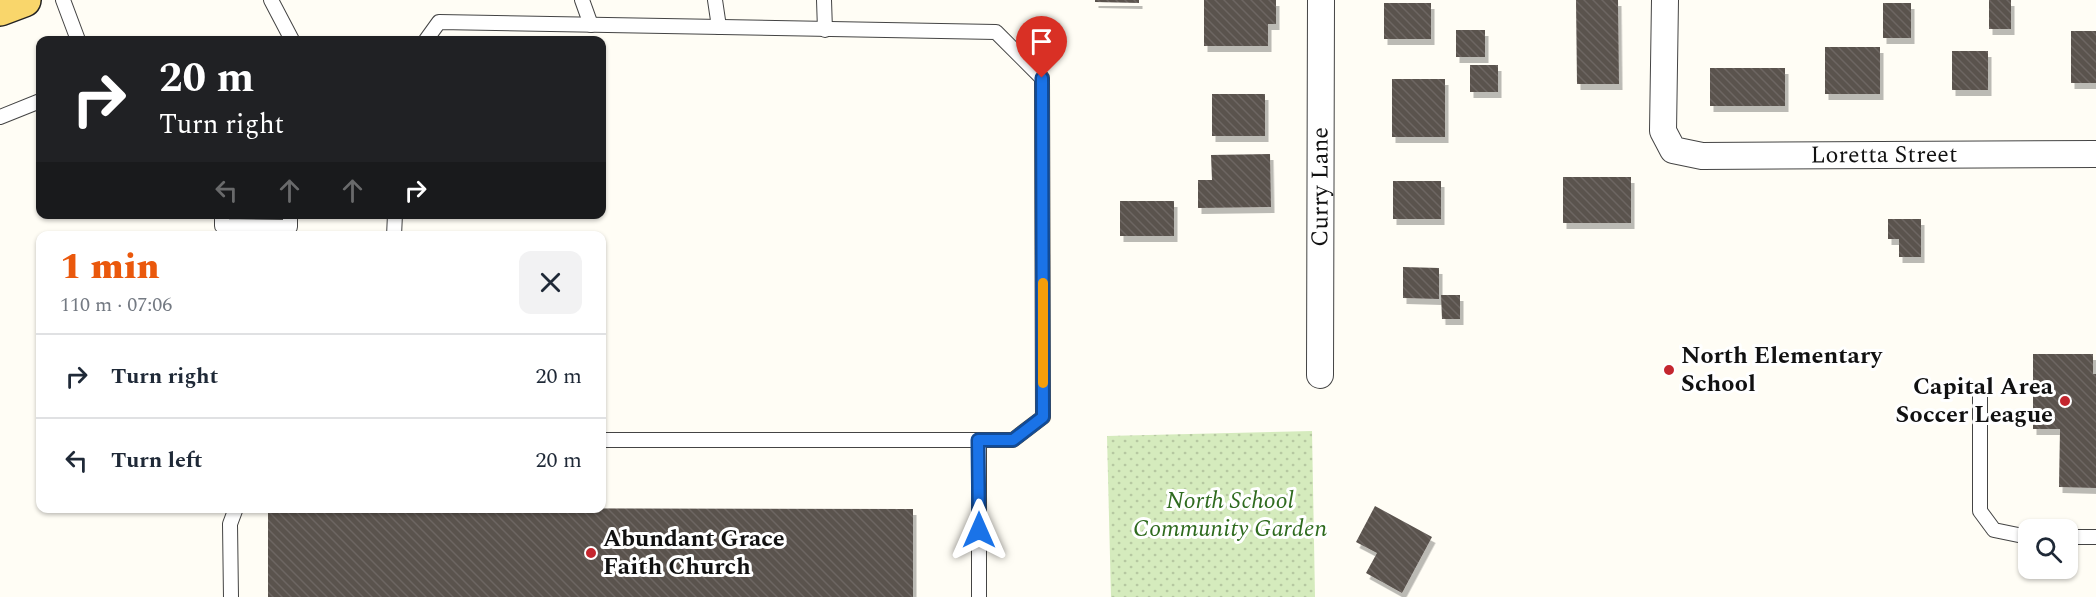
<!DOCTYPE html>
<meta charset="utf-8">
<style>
:root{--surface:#fff;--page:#f2f2f3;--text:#1f2937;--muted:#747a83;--line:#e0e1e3;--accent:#ea580c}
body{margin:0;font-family:Spectral,serif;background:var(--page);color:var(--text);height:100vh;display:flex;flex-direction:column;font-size:22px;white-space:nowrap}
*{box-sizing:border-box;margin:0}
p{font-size:20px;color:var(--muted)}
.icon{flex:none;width:33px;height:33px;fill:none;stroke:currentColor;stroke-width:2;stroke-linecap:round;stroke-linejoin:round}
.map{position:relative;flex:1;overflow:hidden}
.sheet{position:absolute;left:36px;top:231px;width:570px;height:282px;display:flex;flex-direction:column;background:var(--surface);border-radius:12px;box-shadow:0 2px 4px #0004}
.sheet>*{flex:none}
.top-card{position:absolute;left:36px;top:36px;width:570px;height:183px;border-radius:12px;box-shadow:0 2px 4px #0004;background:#202124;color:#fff;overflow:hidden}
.fabs{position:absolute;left:2018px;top:519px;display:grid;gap:12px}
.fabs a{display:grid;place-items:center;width:60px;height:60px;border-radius:12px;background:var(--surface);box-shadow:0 2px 4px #0004;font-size:30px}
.pin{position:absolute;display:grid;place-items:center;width:51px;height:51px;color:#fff;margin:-62px -26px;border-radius:50% 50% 50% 0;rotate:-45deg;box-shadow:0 0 6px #0007}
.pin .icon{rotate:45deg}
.me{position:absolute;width:66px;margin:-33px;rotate:0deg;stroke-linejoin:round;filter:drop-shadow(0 0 4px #0008)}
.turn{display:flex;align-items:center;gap:21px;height:126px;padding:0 24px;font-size:27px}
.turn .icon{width:78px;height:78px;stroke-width:2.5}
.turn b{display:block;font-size:42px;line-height:51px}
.lanes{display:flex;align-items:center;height:57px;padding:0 24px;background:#0003;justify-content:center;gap:30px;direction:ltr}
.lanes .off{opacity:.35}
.round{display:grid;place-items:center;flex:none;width:63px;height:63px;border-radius:12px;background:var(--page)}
.head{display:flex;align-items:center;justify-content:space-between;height:102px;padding:0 24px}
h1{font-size:36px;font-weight:800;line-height:45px;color:var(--accent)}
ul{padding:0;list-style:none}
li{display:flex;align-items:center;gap:18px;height:84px;padding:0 24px;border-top:2px solid var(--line)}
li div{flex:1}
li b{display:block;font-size:22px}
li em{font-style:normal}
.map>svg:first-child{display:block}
.grass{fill:url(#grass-dots)}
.building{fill:url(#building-back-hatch);filter:url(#shadow)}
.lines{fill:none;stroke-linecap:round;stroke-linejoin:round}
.lane-casing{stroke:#444;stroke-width:16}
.street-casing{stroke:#444;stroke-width:28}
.primary-casing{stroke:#222;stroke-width:36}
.lane{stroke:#fff;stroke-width:14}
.street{stroke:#fff;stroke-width:26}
.primary{stroke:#f9d66b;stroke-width:33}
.route-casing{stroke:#114b97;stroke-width:15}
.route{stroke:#1a73e8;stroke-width:10}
.slow{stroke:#f59e0b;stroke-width:10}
.poi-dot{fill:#c4262e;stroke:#fff;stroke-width:2}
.labels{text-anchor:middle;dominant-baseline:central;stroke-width:6;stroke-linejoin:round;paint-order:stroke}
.street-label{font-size:24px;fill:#111;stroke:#fff}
.poi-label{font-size:24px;font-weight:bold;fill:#111;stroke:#fff;text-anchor:start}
.park-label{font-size:24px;font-style:italic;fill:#2f6b1f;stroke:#fff}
</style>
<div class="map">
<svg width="2096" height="597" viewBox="0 0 2096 597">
<defs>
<pattern id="grass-dots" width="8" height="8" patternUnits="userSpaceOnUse" patternTransform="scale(1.5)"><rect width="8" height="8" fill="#d5ebbd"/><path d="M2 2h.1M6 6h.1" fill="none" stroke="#b6c8a1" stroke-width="1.8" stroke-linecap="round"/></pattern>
<pattern id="building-back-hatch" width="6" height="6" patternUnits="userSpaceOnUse" patternTransform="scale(1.5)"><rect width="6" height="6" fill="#5a524d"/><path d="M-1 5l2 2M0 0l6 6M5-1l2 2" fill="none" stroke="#6d6662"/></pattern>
<filter id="shadow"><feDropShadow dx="3.5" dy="6" stdDeviation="0" flood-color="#0004"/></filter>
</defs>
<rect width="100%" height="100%" fill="#fffdf5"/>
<path class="grass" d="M1312,431l3,166h-204l-4,-161z"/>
<g class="building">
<path d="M1095,0h44v3l-44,-1z"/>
<path d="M1204,0h72v24h-8v22h-64z"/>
<path d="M1576,0h42l1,84h-42z"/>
<rect x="1989" y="0" width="22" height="29"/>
<rect x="1384" y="3" width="47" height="36"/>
<rect x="1883" y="3" width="28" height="35"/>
<rect x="1456" y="30" width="29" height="27"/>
<rect x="2071" y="31" width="25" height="52"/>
<rect x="1825" y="47" width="55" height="47"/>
<rect x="1952" y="51" width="36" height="39"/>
<rect x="1470" y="65" width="28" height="27"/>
<rect x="1710" y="68" width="75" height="38"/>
<rect x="1392" y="79" width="53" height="58"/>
<rect x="1212" y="94" width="53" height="42"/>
<path d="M1270,154l1,53 -73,1v-28h14l-1,-25z"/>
<rect x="1563" y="177" width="68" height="46"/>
<rect x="1393" y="181" width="48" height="38"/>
<rect x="1120" y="201" width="54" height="35"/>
<path d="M1888,219h33v38h-22v-18h-11z"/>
<path d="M1403,267l36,1v31l-36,-1z"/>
<path d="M1441,295h19v24h-18z"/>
<path d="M2033,354h60v20h3v114l-37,-1 1,-58h-27z"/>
<path d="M1375,506l57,31 -30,56 -36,-20 11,-20 -21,-11z"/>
<path d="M268,508l645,1v88h-645z"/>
</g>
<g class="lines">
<g class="lane-casing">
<g id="lane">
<path d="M63,0l15,40"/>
<path d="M271,0l21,40"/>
<path d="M582,0l9,25"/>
<path d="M715,0l4,27"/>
<path d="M824,0l1,30"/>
<path d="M426,40l13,-18 557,10 46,46 1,339 -30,23h-411"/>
<path d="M0,117l40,-16"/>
<path d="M222,214v12l68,1v-13"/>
<path d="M394,236l1,-22"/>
<path d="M1980,390v121l14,19 34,7"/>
<path d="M979,440v157"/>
<path d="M2067,537h29"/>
<path d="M231,597l-1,-73 6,-16"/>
</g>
</g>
<g class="street-casing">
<g id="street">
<path id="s1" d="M1665,0l-2,131 10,19 29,6 394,-2"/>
<path id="s2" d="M1320,375l1,-375"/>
</g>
</g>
<g class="primary-casing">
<path id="primary" d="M0,9l24,-9"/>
</g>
<use href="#lane" class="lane"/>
<use href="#street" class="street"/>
<use href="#primary" class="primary"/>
</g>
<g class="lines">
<g class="route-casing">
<path id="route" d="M979,530l-1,-90h35l30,-23 -1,-339"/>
</g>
<use href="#route" class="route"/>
<path class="slow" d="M1043,283v100"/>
</g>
<g class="poi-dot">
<circle cx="1669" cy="370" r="6"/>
<circle cx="2065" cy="401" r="6"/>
<circle cx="591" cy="553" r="6"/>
</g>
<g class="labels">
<g class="street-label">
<text stroke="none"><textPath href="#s1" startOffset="364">Loretta Street</textPath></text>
<text stroke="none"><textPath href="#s2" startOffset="188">Curry Lane</textPath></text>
</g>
<g class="poi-label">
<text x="1681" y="356">North Elementary<tspan x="1681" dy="28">School</tspan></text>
<text x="2053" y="387" text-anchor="end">Capital Area<tspan x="2053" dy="28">Soccer League</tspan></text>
<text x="603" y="539">Abundant Grace<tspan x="603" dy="28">Faith Church</tspan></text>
</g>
<g class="park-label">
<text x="1230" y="501">North School<tspan x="1230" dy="28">Community Garden</tspan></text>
</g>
</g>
</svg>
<div class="fabs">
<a><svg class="icon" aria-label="search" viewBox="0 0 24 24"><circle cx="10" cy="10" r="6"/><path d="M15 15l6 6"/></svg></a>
</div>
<div class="pin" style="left:1042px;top:78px;background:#d93025"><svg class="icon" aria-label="arrive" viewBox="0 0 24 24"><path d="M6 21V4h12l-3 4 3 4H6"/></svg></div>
<svg class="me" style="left:979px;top:530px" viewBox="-20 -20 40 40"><path d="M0-17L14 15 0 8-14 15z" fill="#1a73e8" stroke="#fff" stroke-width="4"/></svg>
<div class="top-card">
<div class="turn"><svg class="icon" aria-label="right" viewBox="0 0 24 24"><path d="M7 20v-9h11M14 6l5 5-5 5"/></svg><div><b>20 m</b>Turn right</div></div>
<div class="lanes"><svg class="icon off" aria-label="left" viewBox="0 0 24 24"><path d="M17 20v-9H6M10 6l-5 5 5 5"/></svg><svg class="icon off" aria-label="ahead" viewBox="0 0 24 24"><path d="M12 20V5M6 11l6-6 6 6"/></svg><svg class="icon off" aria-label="ahead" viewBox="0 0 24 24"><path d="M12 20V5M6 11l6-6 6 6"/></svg><svg class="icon" aria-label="right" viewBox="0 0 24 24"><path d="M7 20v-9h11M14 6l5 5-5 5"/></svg></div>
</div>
<section class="sheet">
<div class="head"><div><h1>1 min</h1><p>110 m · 07:06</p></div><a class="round"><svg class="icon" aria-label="close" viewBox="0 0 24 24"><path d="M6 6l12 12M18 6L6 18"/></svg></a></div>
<ul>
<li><svg class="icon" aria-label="right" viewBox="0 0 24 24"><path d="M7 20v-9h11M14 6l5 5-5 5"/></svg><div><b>Turn right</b></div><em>20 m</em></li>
<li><svg class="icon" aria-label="left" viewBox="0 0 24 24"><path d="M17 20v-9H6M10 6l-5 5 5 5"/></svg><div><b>Turn left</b></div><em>20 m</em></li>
</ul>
</section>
</div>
